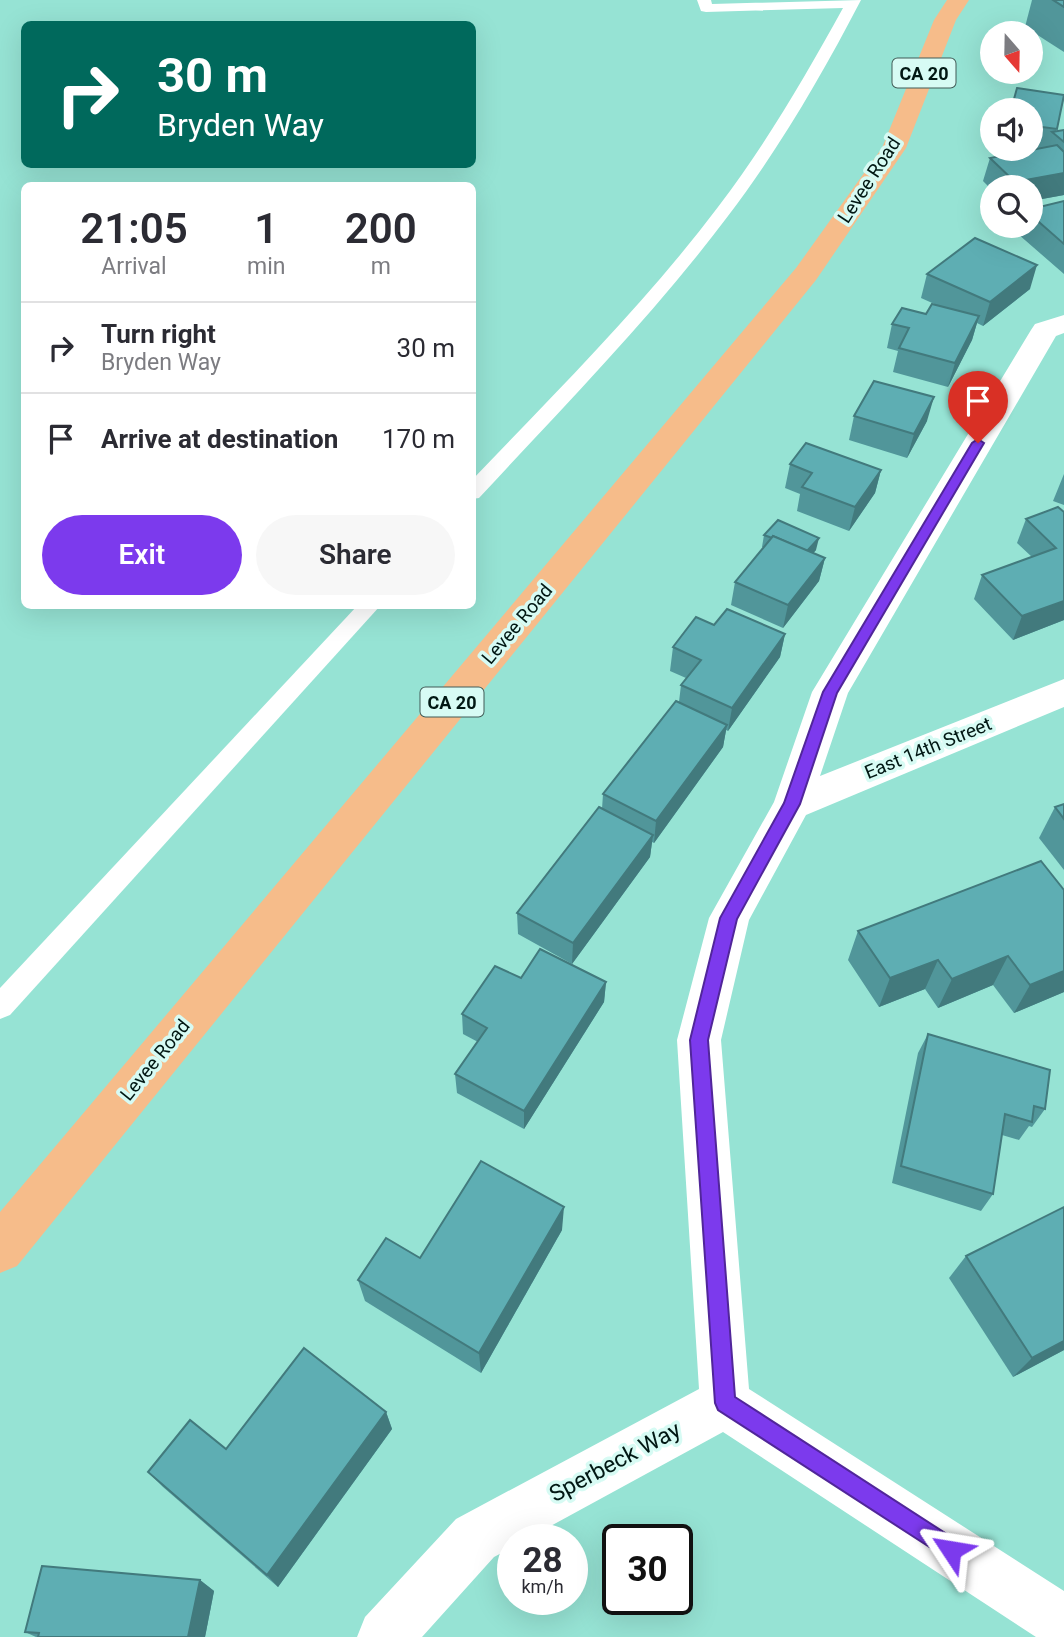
<!DOCTYPE html>
<style>
:root{--surface:#fff;--page:#f7f7f7;--text:#2b2b33;--muted:#7c7c81;--line:#e1e1e2;--accent:#7c3aed}
body{margin:0;font-family:Roboto,sans-serif;background:var(--page);color:var(--text);height:100vh;display:flex;flex-direction:column;font-size:26px;white-space:nowrap}
*{box-sizing:border-box;margin:0}
p{font-size:23px;color:var(--muted)}
.icon{flex:none;width:38px;height:38px;fill:none;stroke:currentColor;stroke-width:2;stroke-linecap:round;stroke-linejoin:round}
.map{position:relative;flex:1;overflow:hidden}
.details{position:absolute;left:21px;top:182px;width:455px;height:427px;display:flex;flex-direction:column;background:var(--surface);border-radius:10px;box-shadow:0 7px 28px #0002}
.details>*{flex:none}
.banner{position:absolute;left:21px;top:21px;width:455px;height:147px;border-radius:10px;box-shadow:0 7px 28px #0002;background:#00695c;color:#fff;overflow:hidden}
.needle{width:46px;rotate:160deg}
.tools{position:absolute;left:980px;top:21px;display:grid;gap:14px}
.tools a{display:grid;place-items:center;width:63px;height:63px;border-radius:50%;background:var(--surface);box-shadow:0 7px 28px #0002;font-size:35px}
.speed{position:absolute;left:497px;top:1524px;display:flex;gap:14px;font-size:35px;font-weight:700;text-align:center}
.speed>*{display:grid;place-content:center;width:91px;height:91px;border-radius:50%;background:var(--surface);box-shadow:0 7px 28px #0002;line-height:1}
.speed small{font-size:18px;font-weight:400}
.speed .limit{border:4px solid #111;border-radius:10px;background:#fff;color:#111}
.pin{position:absolute;display:grid;place-items:center;width:60px;height:60px;color:#fff;margin:-72px -30px;border-radius:50% 50% 50% 0;rotate:-45deg;box-shadow:0 0 7px #0007}
.pin .icon{rotate:45deg}
.me{position:absolute;width:77px;margin:-38px;rotate:303deg;stroke-linejoin:round;filter:drop-shadow(0 0 5px #0008)}
.turn{display:flex;align-items:center;gap:24px;height:147px;padding:0 21px;font-size:32px}
.turn .icon{width:91px;height:91px;stroke-width:2.5}
.turn b{display:block;font-size:49px;line-height:60px}
.eta{display:flex;justify-content:space-evenly;align-items:center;height:119px;text-align:center}
.eta b{font-size:42px;font-weight:600;line-height:49px}
.primary-button{display:flex;gap:14px;margin-top:auto;padding:14px 21px}
.primary-button a{flex:1;height:80px;border-radius:42px;background:var(--accent);color:#fff;font-size:28px;font-weight:600;line-height:80px;text-align:center}
.primary-button a+a{background:var(--page);color:var(--text)}
ul{padding:0;list-style:none}
li{display:flex;align-items:center;gap:21px;height:91px;padding:0 21px;border-top:2px solid var(--line)}
li div{flex:1}
li b{display:block;font-size:26px}
li em{font-style:normal}
.map>svg:first-child{display:block}
.lines{fill:none;stroke-linecap:round;stroke-linejoin:round}
.service{fill:#fff;fill-rule:evenodd}
.minor{fill:#fff;fill-rule:evenodd}
.trunk{fill:#f6bc8a;fill-rule:evenodd}
.wall{fill:#51969a}
.shaded-wall{fill:#427a7d}
.building{fill:#5eaeb3;stroke:#427a7d;stroke-width:2}
.route{fill:#7c3aed;stroke:#51269a;stroke-width:2}
.labels{text-anchor:middle;dominant-baseline:central;stroke-width:7;stroke-linejoin:round;paint-order:stroke}
.shield{fill:#d7fbf4;stroke:#415b56;stroke-width:2}
.shield-label{font-size:18px;font-weight:bold;fill:#011713}
.street-label{font-size:19px;fill:#011713;stroke:#d7fbf4}
.near-street-label{font-size:23px;fill:#011713;stroke:#d7fbf4}
</style>
<div class="map">
<svg width="1064" height="1637" viewBox="0 0 1064 1637">
<rect width="100%" height="100%" fill="#96e3d4"/>
<g class="lines">
<g class="service">
<path d="M697,0h14l1,4 149,-4c-39,75 -82,149 -133,216 -75,100 -164,190 -249,282l-7,1v-19c85,-89 172,-175 246,-273 48,-63 87,-130 125,-199l-137,4 -5,-1z"/>
<path d="M357,606h23l-370,409 -10,4v-31z"/>
</g>
<path class="minor" d="M1064,315v18l-8,3 -208,357 -28,83 244,-97v28l-258,108 -57,105 -28,120 28,349 315,202v46h-28l-313,-205 -198,108h-12v7l-19,10 -72,80h-65l8,-20 91,-98 243,-130 -22,-349 32,-122 65,-116 38,-110 219,-362 4,-6z"/>
<path class="trunk" d="M947,0h22l-13,20 -50,128 -90,132 -799,986 -17,7v-61l796,-944 86,-120 52,-128z"/>
</g>
<g class="wall">
<path d="M1032,0h32v52l-39,-25z"/>
<path d="M1064,98l-8,34 8,-2v65l-33,6v-14h-39v3l-9,-9 7,-23 25,-5 -16,-2 1,-2h31v-39z"/>
<path d="M1064,201v73l-46,-40 2,-8h11v-17z"/>
<path d="M927,274l103,15 -47,37 -6,-3 -5,17 -24,47 -55,-15 5,-21 -11,-3 5,-24 34,-10 13,-8 -18,-8z"/>
<path d="M854,416l73,5 -20,37 -58,-18z"/>
<path d="M790,464l91,6 -6,23 -26,38 -52,-20 3,-17 -15,-6z"/>
<path d="M1064,474v31l-11,-4z"/>
<path d="M1064,512v108l-51,20 -39,-41 8,-24 50,-18 -15,-14 9,-24z"/>
<path d="M764,535l52,15 -3,3 12,5 -6,23 -36,47 -52,-23 4,-23 29,-35h-2z"/>
<path d="M714,625l71,9 -5,23 -52,74 -2,-1 -3,17 -69,96 -2,-1 -2,15 -78,107 -54,-30 -1,-21 85,-104 1,-15 76,-92 2,-17 5,-7 -16,-7 3,-24z"/>
<path d="M1064,804v66l-25,-32 16,-31z"/>
<path d="M1064,890v102l-50,21 -21,-28 -55,23 -13,-19 -46,18 -31,-47 10,-29z"/>
<path d="M521,978l85,4 -2,20 -80,127 -67,-36 -2,-19 23,-32 -15,-8 -1,-20z"/>
<path d="M928,1034l117,75 -13,18 -3,-1 -10,14 -17,-5 -9,59 -12,17 -89,-28 26,-130z"/>
<path d="M1064,1207v143l-51,27 -64,-99 17,-22z"/>
<path d="M562,1230l-81,143 -116,-72 -7,-21 62,-22z"/>
<path d="M386,1412l6,17 -114,158 -115,-100 -15,-15 78,-23z"/>
<path d="M200,1580l14,11 -9,46h-169l-11,-5z"/>
</g>
<g class="shaded-wall">
<path d="M1064,173v22l-33,6v-14h-17l1,-5z"/>
<path d="M1037,265l-7,24 -47,37 7,-24z"/>
<path d="M979,316l-7,24 -24,47 7,-24z"/>
<path d="M934,397l-7,24 -20,37 7,-24z"/>
<path d="M881,470l-6,23 -26,38 6,-24z"/>
<path d="M819,538l-3,12 -13,15 2,-12z"/>
<path d="M825,558l-6,23 -36,47 5,-23z"/>
<path d="M1064,601v19l-51,20 9,-24z"/>
<path d="M785,634l-5,23 -52,74 4,-23z"/>
<path d="M727,725l-4,22 -69,96 2,-22z"/>
<path d="M653,835l-3,22 -78,107 1,-21z"/>
<path d="M1008,956l-15,29 -55,23 14,-29z"/>
<path d="M938,960l-13,29 -46,18 11,-29z"/>
<path d="M1064,971v21l-50,21 16,-28z"/>
<path d="M606,982l-2,20 -80,127v-18z"/>
<path d="M564,1207l-2,23 -81,143 -2,-20z"/>
<path d="M1064,1341v9l-51,27 19,-19z"/>
<path d="M386,1412l6,17 -114,158 -11,-12z"/>
<path d="M200,1580l14,11 -9,46h-17z"/>
</g>
<g class="building">
<path d="M1053,0h11v7z"/>
<path d="M1017,88l47,7 -7,34 -22,-3 -2,6h-2v-22h-20z"/>
<path d="M1064,130v12l-12,-10z"/>
<path d="M1057,145l7,7v21l-49,9 -25,-24z"/>
<path d="M1064,201v43l-33,-29v-6z"/>
<path d="M975,238l62,27 -47,37 -63,-28z"/>
<path d="M932,304l47,12 -24,47 -56,-15 10,-20 -17,-4 10,-16 24,6z"/>
<path d="M874,381l60,16 -20,37 -60,-18z"/>
<path d="M806,443l75,27 -26,37 -53,-20 10,-14 -22,-9z"/>
<path d="M1058,507l6,5v89l-42,15 -40,-41 74,-27 -30,-29z"/>
<path d="M778,520l41,18 -12,13 -34,-15 -1,2 -8,-3z"/>
<path d="M773,536l52,22 -37,47 -53,-23z"/>
<path d="M727,609l58,25 -53,74 -51,-23 20,-25 -28,-13 23,-30 18,8z"/>
<path d="M676,701l51,24 -71,96 -53,-27z"/>
<path d="M1064,804v15l-9,-12z"/>
<path d="M599,807l54,28 -80,108 -56,-30z"/>
<path d="M1041,861l23,29v81l-34,14 -22,-29 -56,23 -14,-19 -48,18 -32,-47z"/>
<path d="M540,949l66,33 -82,129 -69,-37 32,-46 -25,-14 33,-48 26,12z"/>
<path d="M928,1034l122,36 -5,39 -11,-3 -2,16 -27,-8 -12,80 -92,-28z"/>
<path d="M481,1161l83,46 -85,146 -121,-73 28,-42 34,20z"/>
<path d="M1064,1207v134l-32,17 -66,-102z"/>
<path d="M304,1348l82,64 -119,163 -119,-103 42,-52 36,29z"/>
<path d="M42,1566l158,14 -12,57h-150l1,-4 -14,-1z"/>
</g>
<path class="route" d="M978,439l6,4 -147,250 -37,111 -63,115 -29,121 27,357 224,145 3,8 -3,8 -8,3 -233,-151 -3,-7 -25,-363 30,-122 64,-115 39,-111 149,-249z"/>
<g class="labels">
<g class="shield">
<rect x="892.5" y="58.5" width="63" height="29" rx="5"/>
<rect x="420.5" y="687.5" width="63" height="29" rx="5"/>
</g>
<g class="shield-label">
<text x="924" y="73">CA 20</text>
<text x="452" y="702">CA 20</text>
</g>
<g class="street-label">
<text transform="translate(869 180) rotate(-57)">Levee Road</text>
<text transform="translate(517 624) rotate(-50)">Levee Road</text>
<text transform="translate(928 748) rotate(-22)">East 14th Street</text>
<text transform="translate(155 1060) rotate(-51)">Levee Road</text>
</g>
<g class="near-street-label">
<text transform="translate(615 1462) rotate(-28)">Sperbeck Way</text>
</g>
</g>
</svg>
<div class="tools">
<a><svg class="needle" viewBox="-14 -14 28 28"><path d="M0-13l5 13h-10z" fill="#e53935"/><path d="M0 13l5-13h-10z" fill="#7c7c81"/></svg></a>
<a><svg class="icon" aria-label="sound" viewBox="0 0 24 24"><path d="M4 9h4l5-4v14l-5-4H4zM17 9q2 3 0 6"/></svg></a>
<a><svg class="icon" aria-label="search" viewBox="0 0 24 24"><circle cx="10" cy="10" r="6"/><path d="M15 15l6 6"/></svg></a>
</div>
<div class="speed"><div>28<small>km/h</small></div><div class="limit">30</div></div>
<div class="pin" style="left:978px;top:443px;background:#d93025"><svg class="icon" aria-label="arrive" viewBox="0 0 24 24"><path d="M6 21V4h12l-3 4 3 4H6"/></svg></div>
<svg class="me" style="left:951px;top:1550px" viewBox="-20 -20 40 40"><path d="M0-17L14 15 0 8-14 15z" fill="#7c3aed" stroke="#fff" stroke-width="4"/></svg>
<div class="banner">
<div class="turn"><svg class="icon" aria-label="right" viewBox="0 0 24 24"><path d="M7 20v-9h11M14 6l5 5-5 5"/></svg><div><b>30 m</b>Bryden Way</div></div>
</div>
<section class="details">
<div class="eta">
<div><b>21:05</b><p>Arrival</p></div>
<div><b>1</b><p>min</p></div>
<div><b>200</b><p>m</p></div>
</div>
<ul>
<li><svg class="icon" aria-label="right" viewBox="0 0 24 24"><path d="M7 20v-9h11M14 6l5 5-5 5"/></svg><div><b>Turn right</b><p>Bryden Way</p></div><em>30 m</em></li>
<li><svg class="icon" aria-label="arrive" viewBox="0 0 24 24"><path d="M6 21V4h12l-3 4 3 4H6"/></svg><div><b>Arrive at destination</b></div><em>170 m</em></li>
</ul>
<div class="primary-button"><a>Exit</a><a>Share</a></div>
</section>
</div>
